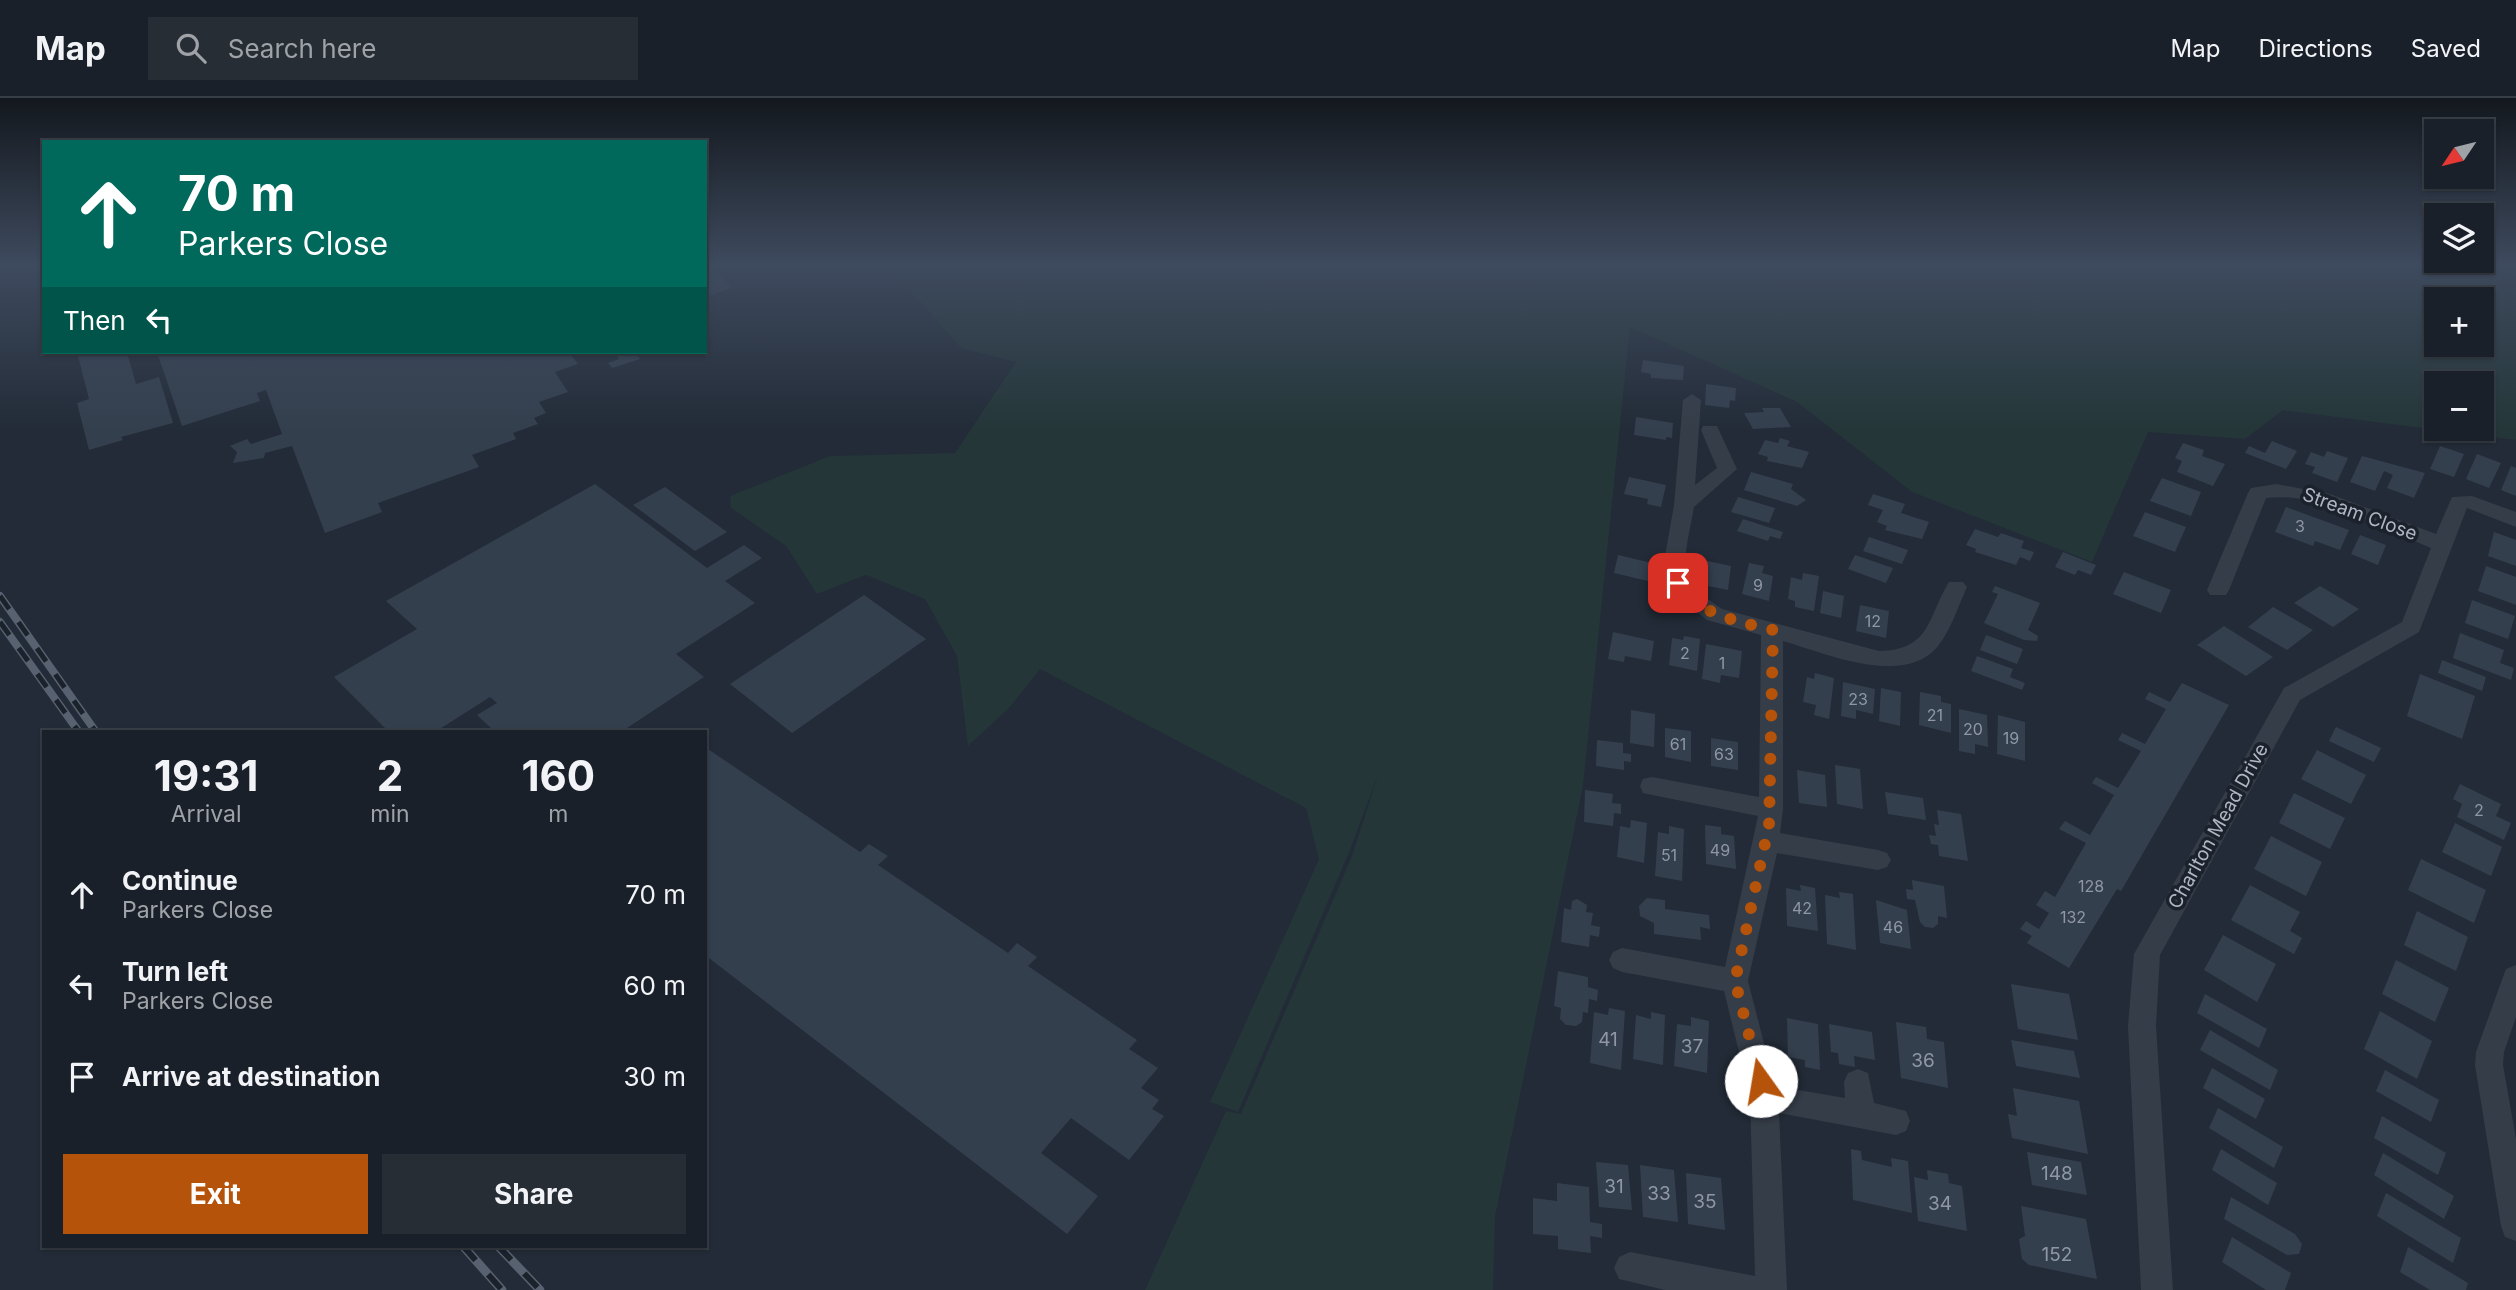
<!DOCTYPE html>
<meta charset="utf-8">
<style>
:root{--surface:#1a2029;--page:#272d35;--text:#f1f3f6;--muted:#9fa3a8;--line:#383e46;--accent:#b45309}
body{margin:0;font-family:Inter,sans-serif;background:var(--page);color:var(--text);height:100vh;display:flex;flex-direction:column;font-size:26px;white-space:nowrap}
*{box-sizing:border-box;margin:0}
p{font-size:23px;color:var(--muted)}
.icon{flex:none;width:38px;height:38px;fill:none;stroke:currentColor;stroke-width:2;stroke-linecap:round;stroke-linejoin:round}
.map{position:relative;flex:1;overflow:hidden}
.panel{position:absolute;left:42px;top:632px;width:665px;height:518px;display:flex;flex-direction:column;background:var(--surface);border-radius:0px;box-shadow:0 2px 5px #0004,0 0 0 2px var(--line)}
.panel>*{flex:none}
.banner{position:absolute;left:42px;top:42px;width:665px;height:214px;border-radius:0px;box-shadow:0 2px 5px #0004,0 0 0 2px var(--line);background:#00695c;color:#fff;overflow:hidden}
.needle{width:46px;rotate:235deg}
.buttons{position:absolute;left:2424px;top:21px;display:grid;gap:14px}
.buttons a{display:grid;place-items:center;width:70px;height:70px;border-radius:0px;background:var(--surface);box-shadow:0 2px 5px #0004,0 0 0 2px var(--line);font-size:35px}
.pin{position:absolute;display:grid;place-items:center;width:60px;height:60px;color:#fff;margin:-30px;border-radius:14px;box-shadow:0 4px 10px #0006}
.me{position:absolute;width:77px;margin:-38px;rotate:347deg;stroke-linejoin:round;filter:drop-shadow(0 0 5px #0008)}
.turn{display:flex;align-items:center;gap:24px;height:147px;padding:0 21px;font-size:32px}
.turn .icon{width:91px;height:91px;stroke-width:2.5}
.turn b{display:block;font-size:49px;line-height:60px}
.then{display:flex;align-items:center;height:66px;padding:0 21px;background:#0003;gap:14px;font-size:26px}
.eta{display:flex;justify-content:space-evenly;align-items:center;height:119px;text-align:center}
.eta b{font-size:42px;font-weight:700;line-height:49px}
.button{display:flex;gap:14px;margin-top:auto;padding:14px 21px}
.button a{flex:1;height:80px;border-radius:0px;background:var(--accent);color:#fff;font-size:28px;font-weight:700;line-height:80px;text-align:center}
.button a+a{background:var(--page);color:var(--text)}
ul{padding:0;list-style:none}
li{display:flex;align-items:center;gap:21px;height:91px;padding:0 21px}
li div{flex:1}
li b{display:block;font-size:26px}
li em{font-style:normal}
header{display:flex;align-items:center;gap:42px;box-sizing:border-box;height:98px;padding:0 35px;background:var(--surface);border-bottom:2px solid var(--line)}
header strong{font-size:33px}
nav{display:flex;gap:38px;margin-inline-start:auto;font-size:24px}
.search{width:490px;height:63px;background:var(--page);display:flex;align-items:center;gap:18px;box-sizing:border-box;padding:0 24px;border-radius:0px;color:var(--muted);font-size:26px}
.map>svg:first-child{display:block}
.green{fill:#243638;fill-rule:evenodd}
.building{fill:#343f4e}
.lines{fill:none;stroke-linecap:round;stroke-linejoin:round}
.minor{fill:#353d48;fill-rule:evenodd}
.rail-far1-casing{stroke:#57616f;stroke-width:8}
.rail-casing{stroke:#57616f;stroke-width:9}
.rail-far1{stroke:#1b222c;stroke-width:5;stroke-dasharray:16;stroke-linecap:butt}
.rail{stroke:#1b222c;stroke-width:6;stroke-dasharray:19;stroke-linecap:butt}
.route{stroke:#b45309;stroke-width:12;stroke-dasharray:0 21.6}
.labels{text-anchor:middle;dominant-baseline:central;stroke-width:7;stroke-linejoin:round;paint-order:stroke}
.number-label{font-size:16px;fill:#8f97a4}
.street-label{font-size:19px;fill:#b0b7c4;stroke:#1b222c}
.near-number-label{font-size:19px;fill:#8f97a4}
</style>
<header>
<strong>Map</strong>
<div class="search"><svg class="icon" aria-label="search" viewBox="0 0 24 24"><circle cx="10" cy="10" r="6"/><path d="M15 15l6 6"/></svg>Search here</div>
<nav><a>Map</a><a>Directions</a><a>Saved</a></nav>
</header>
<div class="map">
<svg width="2516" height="1192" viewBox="0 0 2516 1192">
<rect width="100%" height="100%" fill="#222b37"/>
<path class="green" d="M923,166h1593v176l-233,-30 -38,29 -97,-7 -56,130 -180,-70 -115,-90 -167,-75 -47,459 -88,431 -2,73h-348l81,-179 15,3 111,-258 26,-81 -28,75 -112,262 -28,-10 109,-243 -13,-51 -266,-139 -31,39 -41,38 -11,-90 -32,-57 -59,-24 -49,19 -31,-48 -55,-38 -1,-12 100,-40 125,-3 61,-91 -55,-14 -65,-74zM2436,201h46v46h-46zM2436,285h46v46h-46z"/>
<g class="building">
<path d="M714,170l18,20 -27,9v-26z"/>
<path d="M77,254h64l-13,4 8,28 23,-7 14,46 -52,14 2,3 -34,10 -12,-47 12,-4z"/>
<path d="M157,254h412l9,12 -23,8 13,20 -29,10 7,11 -12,5 4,6 -25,9 3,6 -44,16 7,12 -101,36 4,9 -57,21 -33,-87 -27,7 -1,5 -31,5 4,-11 -7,-6 17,-7 4,5 31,-10 -16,-44 -9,3 3,8 -78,25z"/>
<path d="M614,254h21l5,7 -28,9 -4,-5 11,-4z"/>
<path d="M1643,262l41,6 -1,14 -32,-2v-4l-10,-2z"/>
<path d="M1706,286l30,4 -1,13 -5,-1 -1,8 -24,-3z"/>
<path d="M1762,310h18l11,19 -38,2 -9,-16 20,-1z"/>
<path d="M1636,319l37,6 -1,15 -6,-1v3l-32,-5z"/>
<path d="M1780,340l10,3 -3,5 22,6 -7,16 -35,-7 1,-4 -10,-3 7,-14 13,3z"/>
<path d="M2272,343l25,10 -11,18 -41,-16 4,-7 16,7z"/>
<path d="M2183,345l21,7 -2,6 23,8 -12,22 -36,-14 5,-11 -7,-3z"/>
<path d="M2440,348l24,8 -10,23 -24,-8z"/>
<path d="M2327,353l21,7 -11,24 -25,-9 3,-6 -10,-3 6,-12 13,5z"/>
<path d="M2477,356l24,9 -12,25 -23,-9z"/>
<path d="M2362,358l63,17 -11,25 -27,-10 6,-13 -9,-4 -9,20 -25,-9z"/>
<path d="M2511,368l5,2v28l-15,-6z"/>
<path d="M1751,374l42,12 -2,5 15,11 -9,6 -53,-16z"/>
<path d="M1629,379l37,8 -5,22 -14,-3 1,-5 -24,-5z"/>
<path d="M2162,380l39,14 -10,24 -41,-15z"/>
<path d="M595,386l112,84 37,-23 18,13 -37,23 30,22 -79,51 28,23 -83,55h-126l-18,-17 20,-12 -7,-6 -55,35h-46l-55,-55 83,-48 -31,-28z"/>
<path d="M665,389l62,45 -32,19 -62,-46z"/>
<path d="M1873,396l32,10 -4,9 28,9 -7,17 -37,-9 2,-4 -10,-4 6,-12 -15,-5z"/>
<path d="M1738,399l37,11 -6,15 -38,-11z"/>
<path d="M2286,409l63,23 -9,20 -25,-9 -2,5 -38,-14z"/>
<path d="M2145,414l41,15 -11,25 -42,-16z"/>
<path d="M1743,421l40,13 -3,7 -10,-3 -2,5 -31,-10z"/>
<path d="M1975,431l23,8 3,-4 23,8 -3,7 13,4 -4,9 -10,-4 -4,8 -41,-13 1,-3 -10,-4z"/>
<path d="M2494,434l22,8v26l-28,-10z"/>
<path d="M2360,437l26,10 -8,20 -27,-11z"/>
<path d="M1869,439l39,13 -6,14 -39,-13z"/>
<path d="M2063,454l33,13 -5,10 -13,-5 -3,5 -20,-8z"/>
<path d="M1618,457l38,9 -4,18 -38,-9z"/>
<path d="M1855,457l38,13 -7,15 -38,-14z"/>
<path d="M1707,463l24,5 -3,24 -25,-5z"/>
<path d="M1749,465l15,3 -2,7 11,3 -4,25 -27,-7z"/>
<path d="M2486,468l30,11v28l-38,-14z"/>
<path d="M2124,474l47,18 -10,23 -48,-19z"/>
<path d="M1803,475l16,3 -5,35 -19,-4v-6l-7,-2 3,-22 11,3z"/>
<path d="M1995,488l45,17 -12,27 10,6 -1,5 -13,-1 -40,-17 14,-29 -6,-2z"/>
<path d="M2320,488l39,23 -26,18 -39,-24z"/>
<path d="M1823,493l21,5 -3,22 -21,-5z"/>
<path d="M864,497l62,44 -134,94 -62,-49z"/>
<path d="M2472,502l43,16 -7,23 -43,-16z"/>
<path d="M1860,507l29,6 -3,27 -30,-7z"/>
<path d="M2273,509l40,23 -26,20 -39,-23z"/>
<path d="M2224,528l49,31 -27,19 -49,-31z"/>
<path d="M1613,534l41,9 -3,20 -26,-5 -1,6 -16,-3z"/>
<path d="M2460,535l44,17 -4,13 14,5 -3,12 -58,-22z"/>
<path d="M1986,537l37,14 -6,15 -37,-14z"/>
<path d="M1684,538l16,3 -3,32 -28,-6 3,-27 11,2z"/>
<path d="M1706,546l36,7 -3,27 -18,-3 -1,8 -18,-4z"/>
<path d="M1977,558l36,13 -3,8 15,6 -3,7 -51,-19z"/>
<path d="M2442,562l44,17 -4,14 -44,-18z"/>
<path d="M1815,575l19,5 -5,41 -15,-4 2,-10 -13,-3 4,-25 7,2z"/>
<path d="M2420,576l55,22 -13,43 -55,-23z"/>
<path d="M1843,584l32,7 -2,25 -17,-4v9l-15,-3z"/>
<path d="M2182,585l47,22 -108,186 -4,-2 -48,79 -42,-25 5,-7 -12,-7 6,-8 13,8 10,-16 -13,-8 9,-14 10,6 31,-54 -27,-14 6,-8 25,14 24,-40 -22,-12 4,-6 22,11 23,-37 -23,-11 4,-7 23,11 21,-35 -21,-10 4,-7 21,10z"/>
<path d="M1881,590l20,4 -1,34 -21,-5z"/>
<path d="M1920,594l21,4v6l10,2v29l-32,-8z"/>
<path d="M1959,611l28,6 1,32 -13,-3v10l-16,-3z"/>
<path d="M1631,612l24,4 -1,33 -24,-4z"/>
<path d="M1998,617l27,7v39l-28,-7z"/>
<path d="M2336,629l45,21 -7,14 -45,-21z"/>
<path d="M1665,630l26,3v31l-26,-5z"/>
<path d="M1711,640l27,4v28l-27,-4z"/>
<path d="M1597,642l26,3v10l8,1v8l-7,-1v9l-28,-4z"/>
<path d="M705,649l155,105 9,-8 19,12 -10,9 130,88 9,-10 20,14 -9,9 109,74 -8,9 29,19 -17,20 18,12 -7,9 12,7 -35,44 -58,-42 -30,35 57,43 -31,38 -362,-279z"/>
<path d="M2317,652l49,25 -15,29 -50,-25z"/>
<path d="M1835,667l25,4 3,40 -26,-5z"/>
<path d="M1797,672l28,5 2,32 -28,-4z"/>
<path d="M2460,686l41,20 -5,12 15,7 -7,17 -47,-23 5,-13 -9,-5z"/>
<path d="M1585,692l28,4 -1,9 9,1v10l-7,-1 -1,13 -29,-4z"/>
<path d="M1885,694l38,6 3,22 -38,-6z"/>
<path d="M2294,695l51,25 -15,31 -51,-26z"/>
<path d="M1937,712l24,4 7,47 -29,-5 -1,-11 -7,-1 -2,-9 7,1 -2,-12 5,1z"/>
<path d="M1631,722l16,3 -3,40 -27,-6 3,-31 10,2z"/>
<path d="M2455,725l47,24 -11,29 -49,-24z"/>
<path d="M1705,727l16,2v7l13,2 2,33 -30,-5z"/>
<path d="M1669,728l15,3 -2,52 -27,-5 3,-44 11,2z"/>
<path d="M2271,738l51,26 -16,34 -52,-27z"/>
<path d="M2421,761l65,31 -12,33 -66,-33z"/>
<path d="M1912,782l32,6 3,32 -9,-2v8l-5,4 -8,-1 -5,-5 -5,-22 -8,-1 -1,-10 7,1z"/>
<path d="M1800,787l15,3 3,43 -31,-5 -1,-38 15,3z"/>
<path d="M2250,787l50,27 -10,19 12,7 -8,16 -63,-34z"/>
<path d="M1839,794l14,2 3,56 -29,-6 -2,-49 15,3z"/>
<path d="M1647,800l18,2v9l44,6 1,14 -10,-2 1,13 -47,-6v-11l-14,-7 -1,-10z"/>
<path d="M1577,801l10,6 -1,7 7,1 -2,12 9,2 -1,10 -9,-2 -1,12 -28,-5 3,-34 7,2 1,-9z"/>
<path d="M1876,802l31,10 4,39 -31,-6z"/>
<path d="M2417,813l51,26 -12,34 -52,-26z"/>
<path d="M2223,837l53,29 -19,38 -53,-32z"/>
<path d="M2396,862l53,28 -14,34 -53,-28z"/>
<path d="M1558,873l30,6v10l10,3 -1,11 -8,-2 -1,14 -5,-1 -1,10 -6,4 -10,-1 -6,-6 1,-11 -7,-2z"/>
<path d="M2011,886l58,10 9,46 -60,-11z"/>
<path d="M2205,896l62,35 -8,19 -62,-35z"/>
<path d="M1609,910l16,3 -4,59 -31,-7 4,-51 14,3z"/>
<path d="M2380,913l52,30 -15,38 -53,-30z"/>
<path d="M1651,914l14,3 -2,50 -30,-6 3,-44 15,4z"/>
<path d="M1691,919l18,4 -2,52 -33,-7 3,-42 14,2z"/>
<path d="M1787,920l31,6 2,46 -15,-3v-7l-17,-3z"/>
<path d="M1896,924l30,5 1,12 17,3 4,46 -47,-10z"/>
<path d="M1829,926l43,8 3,28 -21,-4 1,11 -16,-3 -1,-11 -7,-1z"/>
<path d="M2210,932l68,40 -8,20 -70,-40z"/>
<path d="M2011,942l63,11 6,27 -64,-12z"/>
<path d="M2212,970l53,31 -9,20 -53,-31z"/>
<path d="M2385,972l54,30 -8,22 -55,-31z"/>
<path d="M2013,990l66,13 9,53 -76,-16 -4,-24 9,2z"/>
<path d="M2218,1010l65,39 -9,21 -65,-40z"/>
<path d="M2382,1018l64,37 -8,22 -64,-37z"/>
<path d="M1851,1051l10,2 1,9 30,7 -1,-9 17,3 4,52 -59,-13z"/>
<path d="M2221,1051l56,34 -9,22 -56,-35z"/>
<path d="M2027,1054l54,10 6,33 -55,-10z"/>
<path d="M2383,1055l71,43 -10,23 -70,-44z"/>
<path d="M1596,1064l32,3 4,45 -33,-3z"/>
<path d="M1640,1067l34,5 4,52 -35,-5z"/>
<path d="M1927,1072l21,4 1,9 13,3 5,45 -49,-10 -4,-44 14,3z"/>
<path d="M1686,1075l35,5 4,52 -37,-6z"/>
<path d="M1557,1085l32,4 1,35 12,2v14l-12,-2 1,17 -33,-4v-13l-25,-2v-36l24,3z"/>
<path d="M2386,1095l75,45 -8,25 -76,-47z"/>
<path d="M2231,1099l64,37 7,10 -3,10 -12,1 -63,-36z"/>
<path d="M2021,1108l65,13 11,60 -68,-14 -7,-6 -3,-20 6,-3z"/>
<path d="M2232,1139l59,36 -6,17h-19l-44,-28z"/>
<path d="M2408,1149l60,36 -2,7h-36l-30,-18z"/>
</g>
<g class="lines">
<g class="minor">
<path d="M1692,296l9,6 -6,85 22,-17 -16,-38 2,-4h14l20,43 -43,38c-9,52 -21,70 28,102l157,42c52,-1 48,-33 70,-69h14l4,5c-9,20 -16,42 -29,59 -34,42 -113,7 -155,-5v168l-3,24 98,17 9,3 4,7 -4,7 -9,3 -101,-17 -29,128 27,105 70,12 -1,-16 4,-9 10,-4 10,4 6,30 32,8 4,10 -4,10 -10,4 -117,-22 8,177h-122l-46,-11 -5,-11 5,-11 11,-5 125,24 -5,-179 -26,-106 -102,-19 -9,-4 -4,-8 4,-8 9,-4 103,19 33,-151 -106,-21 -9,-2 -3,-7 3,-7 9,-2 107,20 2,-162 -54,-15 -29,-23 -10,-16 -3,-25 9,-51 9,-105z"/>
<path d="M2276,386l54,10 106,40 16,-37 20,-1 44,16v15l-49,-19 -48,124 -119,68 -140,255 -4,71 17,264h-32l-13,-264 6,-72 150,-266 118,-66 29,-74c-47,-19 -114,-57 -165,-50l-37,92 -3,5h-16l-3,-5 41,-97 3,-5z"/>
<path d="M2516,867v52l-12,35 -1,13 13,74v102l-11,-4 -4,-11 -26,-161 1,-13 27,-75 3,-8z"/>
</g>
<g class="rail-far1-casing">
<g id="rail-far1">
<path d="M0,498l96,136"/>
<path d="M0,524l79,110"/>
</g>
</g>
<g class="rail-casing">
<g id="rail">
<path d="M463,1148l39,44"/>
<path d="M498,1148l42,44"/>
</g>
</g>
<use href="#rail-far1" class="rail-far1"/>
<use href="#rail" class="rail"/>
</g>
<linearGradient id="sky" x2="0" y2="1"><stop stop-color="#13181e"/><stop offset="0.5" stop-color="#3e4a5e"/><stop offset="1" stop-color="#3e4a5e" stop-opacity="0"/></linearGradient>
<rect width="2516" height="333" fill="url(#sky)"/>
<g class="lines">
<path class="route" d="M1678,485c25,34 56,37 95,47l-4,195 -34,156 26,100"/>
</g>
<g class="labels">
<g class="number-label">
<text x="2300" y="428">3</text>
<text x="1758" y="487">9</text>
<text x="1873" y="523">12</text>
<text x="1685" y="555">2</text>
<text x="1722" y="565">1</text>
<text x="1858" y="601">23</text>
<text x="1935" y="617">21</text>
<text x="1973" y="631">20</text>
<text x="2011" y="640">19</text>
<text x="1678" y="646">61</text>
<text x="1724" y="656">63</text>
<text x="2479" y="712">2</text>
<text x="1720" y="752">49</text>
<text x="1669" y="757">51</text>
<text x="2091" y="788">128</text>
<text x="1802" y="810">42</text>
<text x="2073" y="819">132</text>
<text x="1893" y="829">46</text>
</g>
<g class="street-label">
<text transform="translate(2360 416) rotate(20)">Stream Close</text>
<text transform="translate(2218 728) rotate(-61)">Charlton Mead Drive</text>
</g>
<g class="near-number-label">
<text x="1608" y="941">41</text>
<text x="1692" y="948">37</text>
<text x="1923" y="962">36</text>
<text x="2057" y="1075">148</text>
<text x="1614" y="1088">31</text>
<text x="1659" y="1095">33</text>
<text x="1705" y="1103">35</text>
<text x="1940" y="1105">34</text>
<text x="2057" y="1156">152</text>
</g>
</g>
</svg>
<div class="buttons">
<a><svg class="needle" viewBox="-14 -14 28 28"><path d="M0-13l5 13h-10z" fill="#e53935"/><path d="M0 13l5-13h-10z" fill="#9fa3a8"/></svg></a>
<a><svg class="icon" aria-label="layers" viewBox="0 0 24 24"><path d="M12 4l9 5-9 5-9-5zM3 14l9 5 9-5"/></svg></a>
<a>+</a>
<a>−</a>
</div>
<div class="pin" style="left:1678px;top:485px;background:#d93025"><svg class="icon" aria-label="arrive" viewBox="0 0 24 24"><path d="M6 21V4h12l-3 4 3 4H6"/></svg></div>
<svg class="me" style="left:1761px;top:983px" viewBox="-20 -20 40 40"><circle r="19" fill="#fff"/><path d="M0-13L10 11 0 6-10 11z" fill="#b45309"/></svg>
<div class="banner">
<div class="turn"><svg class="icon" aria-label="ahead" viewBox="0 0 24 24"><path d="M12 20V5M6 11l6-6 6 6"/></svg><div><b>70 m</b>Parkers Close</div></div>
<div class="then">Then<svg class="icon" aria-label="left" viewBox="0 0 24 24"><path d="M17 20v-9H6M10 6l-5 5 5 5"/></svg></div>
</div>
<section class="panel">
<div class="eta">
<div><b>19:31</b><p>Arrival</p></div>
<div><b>2</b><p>min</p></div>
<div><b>160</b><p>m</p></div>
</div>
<ul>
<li><svg class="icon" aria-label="ahead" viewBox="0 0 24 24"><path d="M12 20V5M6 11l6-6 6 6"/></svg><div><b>Continue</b><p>Parkers Close</p></div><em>70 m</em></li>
<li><svg class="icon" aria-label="left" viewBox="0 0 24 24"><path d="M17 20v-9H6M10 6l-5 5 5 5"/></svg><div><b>Turn left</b><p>Parkers Close</p></div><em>60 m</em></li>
<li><svg class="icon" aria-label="arrive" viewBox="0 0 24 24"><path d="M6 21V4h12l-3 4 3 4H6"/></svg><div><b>Arrive at destination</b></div><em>30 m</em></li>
</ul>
<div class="button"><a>Exit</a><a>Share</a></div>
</section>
</div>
